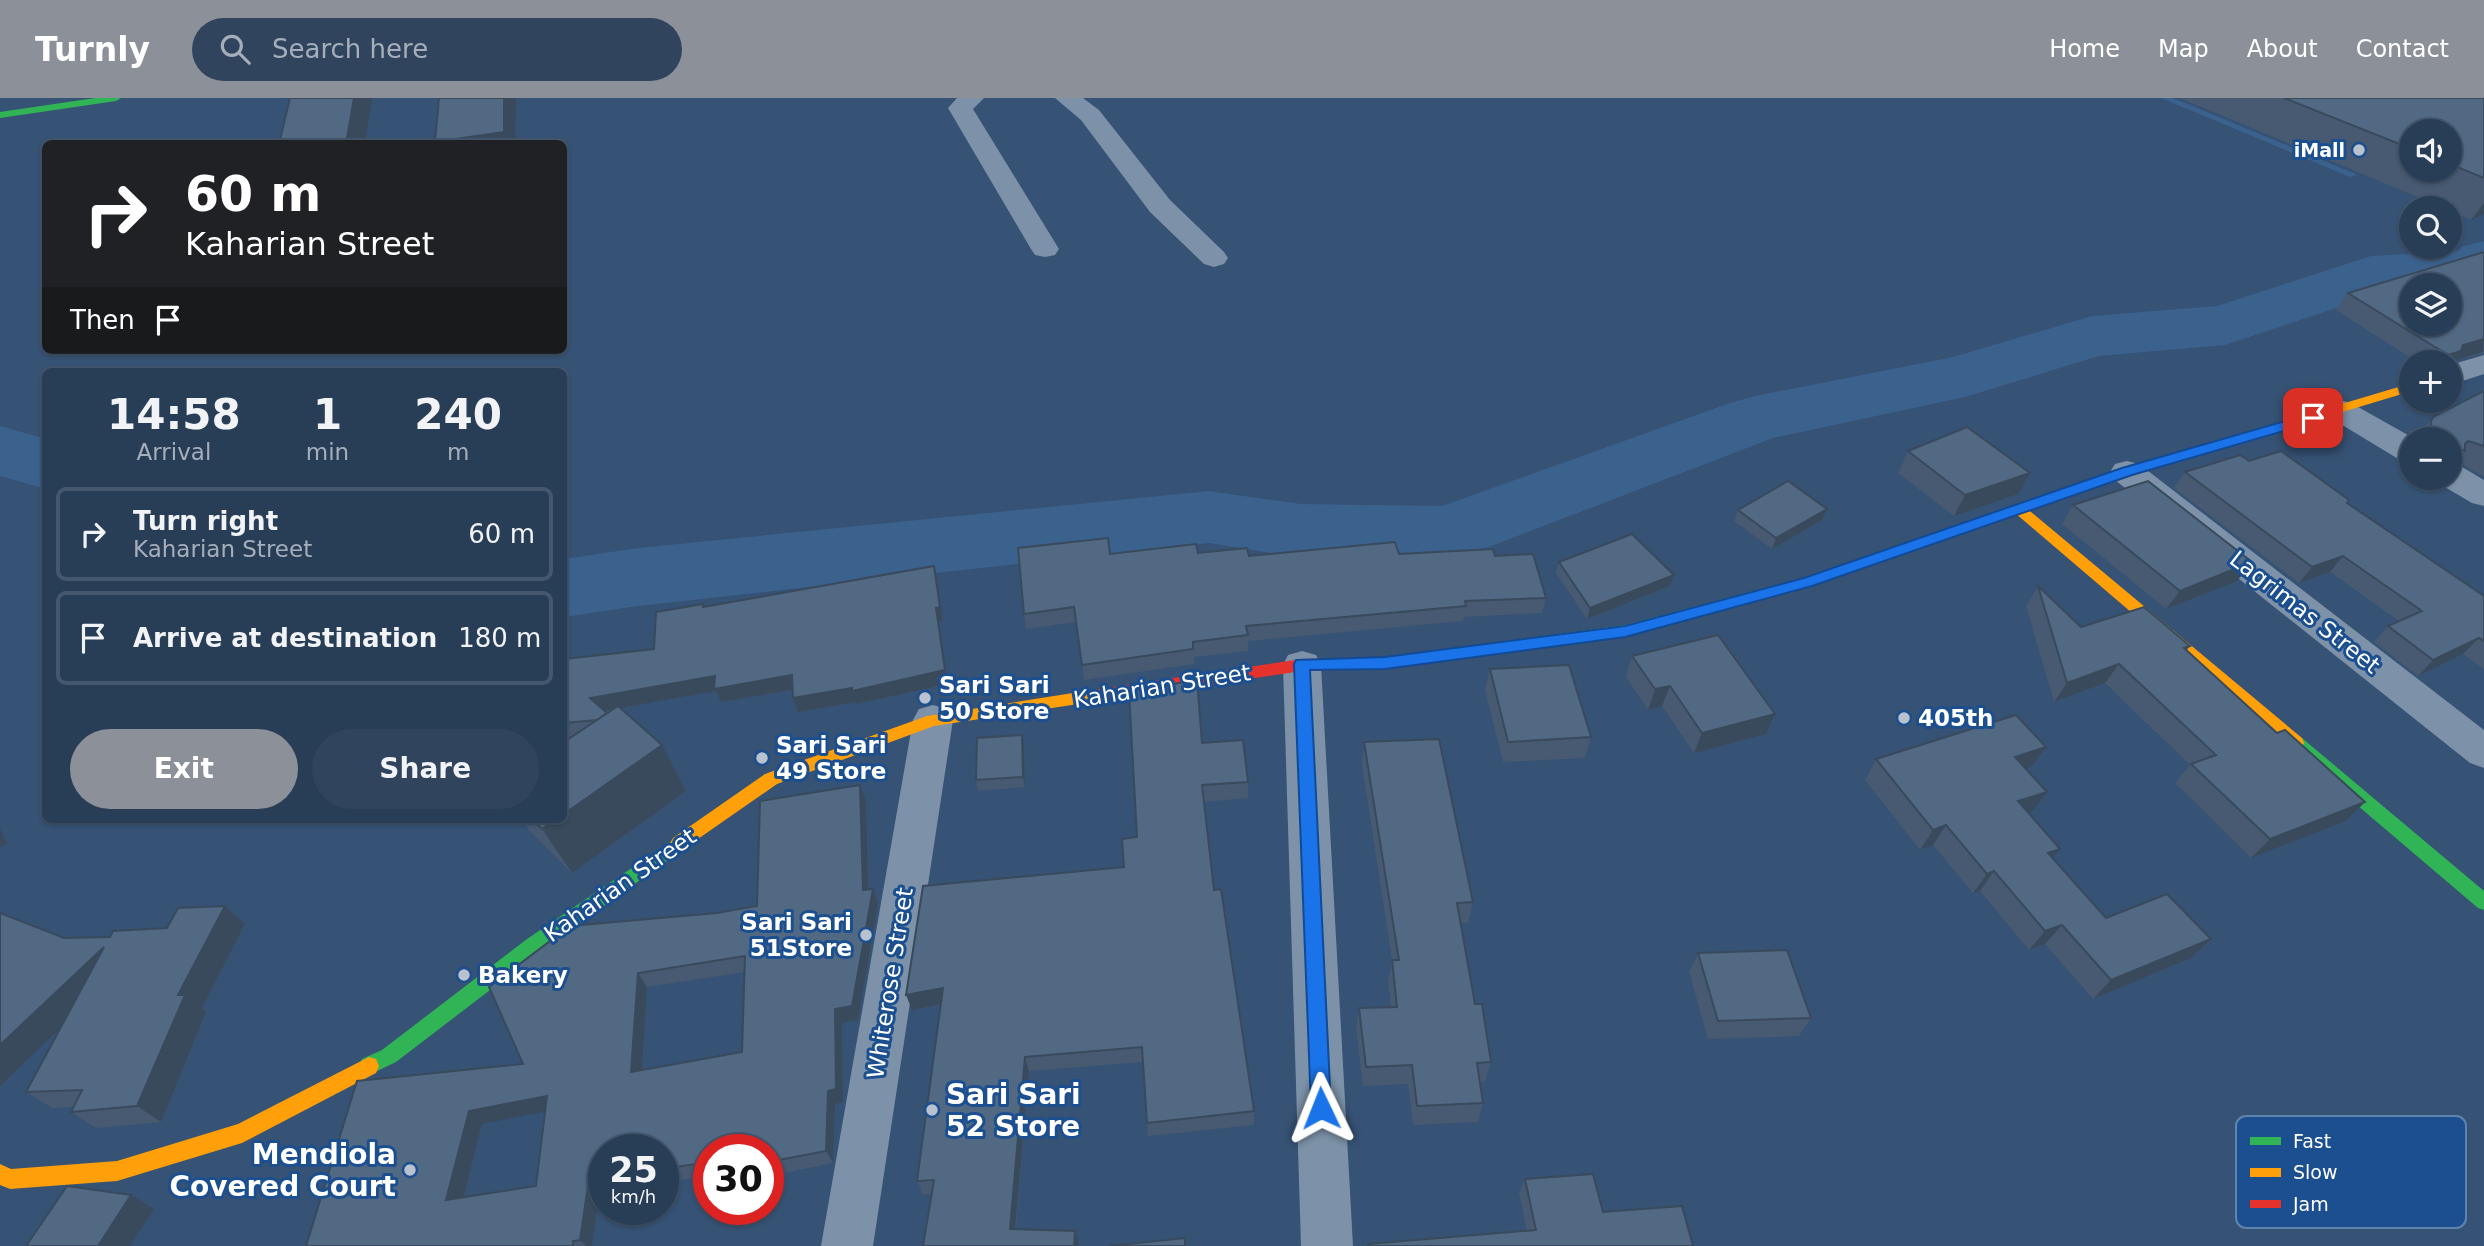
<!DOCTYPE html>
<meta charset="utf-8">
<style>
:root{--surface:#283e57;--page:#30455d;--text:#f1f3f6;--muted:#a5aeba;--line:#44576d;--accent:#8c9099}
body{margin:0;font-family:"DejaVu Sans",sans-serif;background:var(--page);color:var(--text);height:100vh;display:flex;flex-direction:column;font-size:26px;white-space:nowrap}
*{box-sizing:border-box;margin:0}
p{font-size:23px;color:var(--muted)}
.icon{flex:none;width:38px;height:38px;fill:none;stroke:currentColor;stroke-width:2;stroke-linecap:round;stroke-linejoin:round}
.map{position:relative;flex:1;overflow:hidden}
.sheet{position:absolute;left:42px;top:270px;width:525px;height:455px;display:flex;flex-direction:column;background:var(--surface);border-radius:10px;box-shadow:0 2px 5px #0004,0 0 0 2px var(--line)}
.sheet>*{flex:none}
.guide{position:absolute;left:42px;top:42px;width:525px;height:214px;border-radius:10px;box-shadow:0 2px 5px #0004,0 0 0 2px var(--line);background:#202124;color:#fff;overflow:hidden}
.buttons{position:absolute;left:2399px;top:21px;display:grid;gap:14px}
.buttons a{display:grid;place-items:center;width:63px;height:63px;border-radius:50%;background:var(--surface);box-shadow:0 2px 5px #0004,0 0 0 2px var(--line);font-size:35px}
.speed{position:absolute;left:588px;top:1036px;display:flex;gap:14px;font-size:35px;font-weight:700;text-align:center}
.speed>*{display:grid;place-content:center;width:91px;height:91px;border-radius:50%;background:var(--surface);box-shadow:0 2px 5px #0004,0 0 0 2px var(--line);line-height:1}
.speed small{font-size:18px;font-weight:400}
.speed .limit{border:10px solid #d22;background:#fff;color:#111}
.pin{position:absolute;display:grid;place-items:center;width:60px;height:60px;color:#fff;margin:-30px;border-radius:14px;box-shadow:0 4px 10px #0006}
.me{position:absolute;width:77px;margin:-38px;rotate:358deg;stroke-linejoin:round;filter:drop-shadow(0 0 5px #0008)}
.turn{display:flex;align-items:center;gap:24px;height:147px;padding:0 28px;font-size:32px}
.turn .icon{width:91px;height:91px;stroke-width:2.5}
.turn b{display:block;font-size:49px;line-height:60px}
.then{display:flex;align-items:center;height:66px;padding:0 28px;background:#0003;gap:14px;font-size:26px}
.eta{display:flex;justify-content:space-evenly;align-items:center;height:119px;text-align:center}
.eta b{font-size:42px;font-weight:800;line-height:49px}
.primary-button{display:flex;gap:14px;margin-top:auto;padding:14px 28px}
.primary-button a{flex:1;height:80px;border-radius:42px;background:var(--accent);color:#fff;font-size:28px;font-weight:800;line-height:80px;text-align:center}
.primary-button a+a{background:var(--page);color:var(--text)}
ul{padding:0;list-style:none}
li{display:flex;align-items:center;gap:21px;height:94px;margin:0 14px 10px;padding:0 14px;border:4px solid var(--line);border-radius:10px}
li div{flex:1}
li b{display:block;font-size:26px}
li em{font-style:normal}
header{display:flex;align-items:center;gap:42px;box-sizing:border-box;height:98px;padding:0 35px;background:var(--accent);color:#fff}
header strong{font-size:33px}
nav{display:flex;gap:38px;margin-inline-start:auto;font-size:24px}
.search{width:490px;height:63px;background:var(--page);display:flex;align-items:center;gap:18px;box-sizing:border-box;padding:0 24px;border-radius:38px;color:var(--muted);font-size:26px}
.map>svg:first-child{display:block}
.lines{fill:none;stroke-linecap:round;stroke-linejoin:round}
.stream{fill:#3b618d;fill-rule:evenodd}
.river{fill:#3b618d;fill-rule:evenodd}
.street{fill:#7d92a8;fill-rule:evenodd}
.fast{fill:#30b455;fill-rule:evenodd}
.slow{fill:#ff9f0a;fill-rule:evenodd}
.jam{fill:#e5322d;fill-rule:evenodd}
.wall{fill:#475a72;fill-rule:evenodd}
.shaded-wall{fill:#394a5c}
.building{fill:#526984;stroke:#394a5c;stroke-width:2;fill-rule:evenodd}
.route{fill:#1a73e8;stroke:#114b97;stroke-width:2}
.poi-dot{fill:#b9c2ce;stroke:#1b4f8f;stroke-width:2.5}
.labels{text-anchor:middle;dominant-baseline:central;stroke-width:6;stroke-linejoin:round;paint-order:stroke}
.far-poi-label{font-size:19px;font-weight:bold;fill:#fff;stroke:#1b4f8f;text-anchor:end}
.street-label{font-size:23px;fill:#fff;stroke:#1b4f8f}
.poi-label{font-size:23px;font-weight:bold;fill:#fff;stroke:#1b4f8f;text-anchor:start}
.near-poi-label{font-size:28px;font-weight:bold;fill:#fff;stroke:#1b4f8f;text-anchor:start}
.key{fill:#1b4f8f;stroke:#5f84b1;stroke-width:2}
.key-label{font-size:19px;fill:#fff}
</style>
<header>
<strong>Turnly</strong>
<div class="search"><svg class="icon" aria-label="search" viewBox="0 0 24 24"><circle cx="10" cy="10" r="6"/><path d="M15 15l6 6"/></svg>Search here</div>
<nav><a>Home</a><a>Map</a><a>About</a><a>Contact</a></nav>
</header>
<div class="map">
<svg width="2484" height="1148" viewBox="0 0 2484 1148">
<rect width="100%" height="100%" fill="#365274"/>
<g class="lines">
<path class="stream" d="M2161,0h12l185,77 -8,2z"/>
<g class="river">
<path d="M2484,143v46l-34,3v-5h-38v7l-33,2 -154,51 -126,11 -134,41 -192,41 -297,114 -28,8 -147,-2 -92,-15 -571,63 -74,11v-58l74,-11 571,-57 92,13 141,2 288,-103 25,-7 198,-39 139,-41 125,-10 154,-50 88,-5 3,-4z"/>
<path d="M0,328l46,13v50l-46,-13z"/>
</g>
<g class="street">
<path d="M957,0h27l-11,11 86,140 -4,6 -10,2 -10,-2 -4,-6 -83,-141z"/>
<path d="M1055,0h28l16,12 71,90 54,52 4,6 -4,6 -10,3 -10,-3 -54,-52 -69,-92z"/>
<path d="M2484,257v19l-34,11v-20z"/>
<path d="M2340,302l11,3 64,36h-3v24l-12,-3 -71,-43 -5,-7 5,-7z"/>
<path d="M2127,363l12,3 345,266v38l-14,-5 -355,-283 -5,-8 5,-8z"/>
<path d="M2450,366l12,3 22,13v26l-12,-3 -34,-20 -3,-5h15z"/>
<path d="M1302,553l14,4 5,10 32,581h-52l-18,-581 5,-10z"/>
<path d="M933,607l14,4 6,11 -80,526h-52l92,-526 6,-11z"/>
</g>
<g class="fast">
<path d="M95,0h26l-5,3 -116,17v-6z"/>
<path d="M1807,479l7,5 -2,4 -187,51 -173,23 -8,-6 8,-6 173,-23z"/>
<path d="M2296,639l6,1 182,153v19l-6,-2 -188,-160 -2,-5 2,-5z"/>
<path d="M679,738l6,2 3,5 -3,5 -144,103 -145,111 -27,13 -7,-2 -3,-7 3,-7 20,-9 145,-111z"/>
</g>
<g class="slow">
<path d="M2412,285v8l-272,82h-10l-2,-3 2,-3z"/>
<path d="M2020,407l5,2 277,231 2,5 -2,5h-12l-275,-235 -2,-3z"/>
<path d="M1098,591l6,2 2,4 -2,4 -6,2 -164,25 -157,58 -92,64 -6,2 -6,-2 -3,-5 3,-5 92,-64 162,-58z"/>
<path d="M369,959l7,2 3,7 -3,7 -134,70 -125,38 -107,8 -10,-4v-21l11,5 106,-8 121,-37z"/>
</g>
<g class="jam">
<path d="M2135,367l5,2 2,3 -2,3 -328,113h-10l-2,-4 2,-4z"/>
<path d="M1452,550l6,2 2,4 -2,4 -73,11 -83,2 -204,30 -6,-2 -2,-4 2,-4 6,-2 204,-30 83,-2z"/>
</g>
</g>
<g class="wall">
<path d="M2180,0h304v116l-13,6 -21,-9v-3h-6zM2412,33h38v39h-38z"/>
<path d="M2484,154v101l-31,8 -3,4v-3h-33l-81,-52 12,-17z"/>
<path d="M2484,293v86l-21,-12 -8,-2 -5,5v-29h-34l17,-22z"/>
<path d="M1908,353l110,43 -64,22 -56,-43z"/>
<path d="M2249,363l98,42 137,93v73l-21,-15 -45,22 -44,-34 14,-16 11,-5 -69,-49 -31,11 -125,-95 11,-16z"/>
<path d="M2073,407l179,57 -15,19 -71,28 -104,-85z"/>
<path d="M1738,412l84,10 -50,29 -38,-28z"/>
<path d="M1198,455l51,3 150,-2 96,2 51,42 -4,15 -78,4 -1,4 -215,20v10l-54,6v7l-110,16 -8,-58 -50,7 -2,-15 86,-60z"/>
<path d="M1559,464l115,13 -4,11 -83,33 -31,-46z"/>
<path d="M934,468l3,14 6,41 -4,1 9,62 -92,20v-2l-58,10 -5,-14v-8l-72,12 -5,-11 -96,17 42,37 24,46 -114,82 -43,-43 -8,-11h43l6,-82 -6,1v-79l90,-10 50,-42z"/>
<path d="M2038,488l43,41 109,19 -3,4 90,83 88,69 -19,19 -95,37 -76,-75 15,-18 -85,-82 -51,19 -28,-96z"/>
<path d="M1632,558l143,58 -9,20 -72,19 -32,-47 -14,4 -22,-33z"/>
<path d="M1490,571l101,68 -6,21 -82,4 -18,-72z"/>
<path d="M1364,644l109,160 -5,21h-7l14,81 16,58 -6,19 -5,1 3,21 -5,19 -65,3 -5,-41 -45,2 -7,-58 3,-20 32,-1 -3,-26 4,-21 -30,-195z"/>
<path d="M1202,645l46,39v16l-44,4 10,88 40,221v14l-106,11 -5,-74 -114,9 -13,158 59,2 3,15h-155l9,-52h-9l-6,-13 24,-176 -29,5 212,-143 13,-30z"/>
<path d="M1024,648l1,41 -47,4 -2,-11z"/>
<path d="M2046,649l-15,20 -5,2 6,43 -3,1 31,36 -7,9 53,60 105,21 -20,19 -98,41 -48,-55 -16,6 -49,-59 -7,2 -40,-48 -13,5 -55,-70 11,-21z"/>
<path d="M860,687l6,15 3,89h4l5,14 -20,117 -16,3 1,79 -8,2 -2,59 -65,13v-26h-59v26l-36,5 -8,-9 -2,1v-23h-59v33l-3,1 -9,62h-286l217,-182 -34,-77 228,-74 40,-7zM745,874l-3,80 -100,18 5,-83zM545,1013l-9,75 -72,11 18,-73z"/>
<path d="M225,808l20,18 -43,84 4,4 -45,110 -65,6 -25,-16 2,-5 -21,1 -26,-16 35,-64 3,-90 46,-1 57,-9z"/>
<path d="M1698,855l113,65 -12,18 -91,3 -19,-67z"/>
<path d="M1525,1081l78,33 90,34h-325v-2l159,-13 -8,-38z"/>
</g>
<g class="shaded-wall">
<path d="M354,0h18l-7,46h-19z"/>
<path d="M504,0h12l-1,46h-79l-1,-2z"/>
<path d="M2484,105v11l-13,6z"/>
<path d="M2484,241l-1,13 -30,9 -3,4v-3h-8l6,-7 15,-10z"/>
<path d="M2030,375l-12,21 -64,22 11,-21z"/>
<path d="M1827,411l-5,11 -50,29 4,-11z"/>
<path d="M2343,458l-13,16 -31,11 13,-16z"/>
<path d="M2252,464l-15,19 -71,28 14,-18z"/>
<path d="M934,468l3,14 6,41 -4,1 9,62 -92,20v-2l-58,10 -5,-14 143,-90z"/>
<path d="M1674,477l-4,11 -83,33 3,-11z"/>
<path d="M2479,540l-16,16 -45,22 15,-16z"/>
<path d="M2119,566l-14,19 -51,19 13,-19z"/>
<path d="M792,577l5,14 -76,13 -5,-11 -118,21 -8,-14 125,-22z"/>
<path d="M1670,588l-8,20 -14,4 7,-21z"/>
<path d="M1775,616l-9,20 -72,19 8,-20z"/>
<path d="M1022,637l2,11 1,41 -2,-10z"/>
<path d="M662,647l24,46 -114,82 -30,-44 14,-10h8v-5z"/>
<path d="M2046,649l-15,20 -30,10 14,-20z"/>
<path d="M860,687l6,15 3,105 -6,-15z"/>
<path d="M2047,694l-15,20 -28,9 14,-20z"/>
<path d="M2365,704l-19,19 -95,37 19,-19z"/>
<path d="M1946,727l-13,20 -13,5 13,-20z"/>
<path d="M0,731l7,15 -7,3z"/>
<path d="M2060,751l-15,19 3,-15z"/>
<path d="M1994,773l-14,20 -7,2 14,-19z"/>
<path d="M873,791l5,14 -20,117 -16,3 1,79 -8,2 -2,59 -7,-12 2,-60 7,-82z"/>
<path d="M225,808l20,18 -43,84 4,4 -45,110 -24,-16 41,-111z"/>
<path d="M2062,827l-17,19 -16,6 16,-19z"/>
<path d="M2211,841l-20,19 -98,41 18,-19z"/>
<path d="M104,849l22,18 -126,121v-41z"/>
<path d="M638,875l9,14 -6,98 -10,-13z"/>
<path d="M943,890l5,15 -36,7 -6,-15z"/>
<path d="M1025,959l4,14 -15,171 -4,-13z"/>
<path d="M547,998l11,13 -76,15 -22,88 -14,-12 23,-89z"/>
<path d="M590,1074l11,12 -9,62h-6l-6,-6z"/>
<path d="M131,1097l23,14 -24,37h-32z"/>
<path d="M1075,1133l4,12 -1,3h-4z"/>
</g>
<g class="building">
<path d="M290,0h64l-8,46h-67z"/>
<path d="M439,0h65v34l-69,10z"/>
<path d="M2284,0h200v80l-34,-14v-33h-38v18z"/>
<path d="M2484,154v87l-21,6 -2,6 -13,4 -100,-62zM2412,187h38v39h-38z"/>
<path d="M2484,293v55l-16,-5 -3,3v7l-15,-9v-3h-6l-13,-7v-11l2,-4z"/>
<path d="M1967,329l63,46 -65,22 -57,-44z"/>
<path d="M2281,353l68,49 -2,3 137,93v45l-5,-3 -46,22 -45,-34 34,-15 -79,-55 -31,11 -127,-95 55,-17 9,6z"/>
<path d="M1788,383l39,28 -51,29 -38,-28z"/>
<path d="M2148,383l104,81 -72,29 -107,-86z"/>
<path d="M1632,436l42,41 -84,33 -31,-46z"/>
<path d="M1108,440l2,16 86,-10 2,9 49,-5 2,8 146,-14 4,12 94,-5 2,7 38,-2 13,44 -81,3 1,5 -220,20 2,9 -55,7v7l-111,16 -8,-58 -50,7 -6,-66z"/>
<path d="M934,468l6,41 -4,1 9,62 -93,21v-3l-59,10 -1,-23 -78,14 1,-13 -125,22 17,15 -10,7 -33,3v-64l90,-10 2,-37 47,-8v3z"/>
<path d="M2038,488l43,41 63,-20 46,39 -6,2 93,85 8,-3 80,72 -95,37 -79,-75 25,-9 -97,-91 -52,19z"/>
<path d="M1718,537l57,79 -73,19 -32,-47 -15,3 -23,-33z"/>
<path d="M1569,567l22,72 -83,5 -18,-73z"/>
<path d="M1197,582l5,63 41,-3 5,42 -46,3 12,105 7,-1 33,222 -107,12 -5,-76 -117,10 -15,172 65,2 -1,15h-151l11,-66 -17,1 26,-193 -37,7 17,-109 201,-19 -2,-28 15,-2 -8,-146z"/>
<path d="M618,608l44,39 -98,69v-72z"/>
<path d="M2016,617l30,32 -31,10 32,35 -29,9 42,48 -12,4 58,65 61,-24 44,45 -100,41 -49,-55 -17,6 -51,-60 -7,3 -41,-49 -13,5 -57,-71z"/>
<path d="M1022,637l1,42 -47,3 1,-42z"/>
<path d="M1439,641l34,163 -16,1 18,101h7l9,58 -14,1 6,40 -66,3 -5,-41 -46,2 -7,-59 38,-1 -5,-47h7l-35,-218z"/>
<path d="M860,687l3,105 10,-1 -21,117 -17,3 1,80 -8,2 -2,60 -58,11v-12h-59v12l-46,7 1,-10h-1v-9h-59v19l-14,3 -10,68 -7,1v5h-267l51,-165 166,-17 -34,-77 81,-61 147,-13 40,-7 3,-105zM745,858l-3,96 -111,20 7,-99zM547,998l-11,90 -90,14 23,-89z"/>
<path d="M532,721h24l-14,10z"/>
<path d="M225,808l-47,89h7l-48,111 -66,6 11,-22 -56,2 78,-145 -104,98v-132l64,25 46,-1 3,-6 54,-3 11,-20z"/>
<path d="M1787,852l24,68 -93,3 -20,-68z"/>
<path d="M1593,1076l10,38 79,-6 11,40h-325v-2l168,-14 -11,-51z"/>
<path d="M67,1088l64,9 -33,51h-72z"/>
<path d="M1185,1140v8h-76z"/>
</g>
<path class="route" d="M2313,315l5,2v6l-186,54 -320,111 -187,51 -240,32 -75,1 21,438 -3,6 -7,3 -7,-3 -3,-6 -17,-444 2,-4 89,-3 240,-31 179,-48 318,-110z"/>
<g class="poi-dot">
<circle cx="2359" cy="52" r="7"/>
<circle cx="925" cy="600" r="7"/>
<circle cx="1904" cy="620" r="7"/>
<circle cx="762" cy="660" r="7"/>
<circle cx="866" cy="837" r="7"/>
<circle cx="464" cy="877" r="7"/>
<circle cx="932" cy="1012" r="7"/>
<circle cx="410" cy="1072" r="7"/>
</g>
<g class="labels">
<g class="far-poi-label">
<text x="2345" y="52">iMall</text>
</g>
<g class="street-label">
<text transform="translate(2305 514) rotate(38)">Lagrimas Street</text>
<text transform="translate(1162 588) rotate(-9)">Kaharian Street</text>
<text transform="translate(620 787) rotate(-35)">Kaharian Street</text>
<text transform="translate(890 885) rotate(-81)">Whiterose Street</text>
</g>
<g class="poi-label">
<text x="939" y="587">Sari Sari<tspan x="939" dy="26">50 Store</tspan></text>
<text x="1918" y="620">405th</text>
<text x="776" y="647">Sari Sari<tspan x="776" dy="26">49 Store</tspan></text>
<text x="852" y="824" text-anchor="end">Sari Sari<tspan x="852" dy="26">51Store</tspan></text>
<text x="478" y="877">Bakery</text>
</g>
<g class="near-poi-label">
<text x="946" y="996">Sari Sari<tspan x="946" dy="32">52 Store</tspan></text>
<text x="396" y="1056" text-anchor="end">Mendiola<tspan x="396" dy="32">Covered Court</tspan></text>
</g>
</g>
<rect x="2236" y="1018" width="230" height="112" rx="10" class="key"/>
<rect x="2250" y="1039" width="31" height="8" fill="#30b455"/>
<rect x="2250" y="1070" width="31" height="9" fill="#ff9f0a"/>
<rect x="2250" y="1102" width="31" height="8" fill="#e5322d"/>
<g class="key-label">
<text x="2293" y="1050">Fast</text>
<text x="2293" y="1081">Slow</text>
<text x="2293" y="1113">Jam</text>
</g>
</svg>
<div class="buttons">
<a><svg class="icon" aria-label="sound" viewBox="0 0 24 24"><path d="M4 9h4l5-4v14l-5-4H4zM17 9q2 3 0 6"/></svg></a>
<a><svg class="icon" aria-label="search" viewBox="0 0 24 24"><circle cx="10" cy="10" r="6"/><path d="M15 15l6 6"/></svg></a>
<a><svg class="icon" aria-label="layers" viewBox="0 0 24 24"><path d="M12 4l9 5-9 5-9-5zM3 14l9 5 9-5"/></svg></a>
<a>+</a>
<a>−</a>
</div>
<div class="speed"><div>25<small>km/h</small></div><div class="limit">30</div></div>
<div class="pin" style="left:2313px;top:320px;background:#d93025"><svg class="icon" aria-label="arrive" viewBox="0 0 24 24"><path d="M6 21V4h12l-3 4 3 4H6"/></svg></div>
<svg class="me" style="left:1321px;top:1010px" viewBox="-20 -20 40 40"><path d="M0-17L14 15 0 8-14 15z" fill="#1a73e8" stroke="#fff" stroke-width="4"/></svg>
<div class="guide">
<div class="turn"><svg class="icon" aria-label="right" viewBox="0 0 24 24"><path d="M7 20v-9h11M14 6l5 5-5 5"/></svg><div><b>60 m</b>Kaharian Street</div></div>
<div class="then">Then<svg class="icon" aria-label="arrive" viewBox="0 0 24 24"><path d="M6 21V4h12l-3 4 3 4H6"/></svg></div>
</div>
<section class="sheet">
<div class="eta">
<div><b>14:58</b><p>Arrival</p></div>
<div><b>1</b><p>min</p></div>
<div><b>240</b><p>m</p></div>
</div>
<ul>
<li><svg class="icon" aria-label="right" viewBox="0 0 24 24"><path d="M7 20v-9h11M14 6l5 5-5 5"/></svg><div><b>Turn right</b><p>Kaharian Street</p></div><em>60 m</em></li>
<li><svg class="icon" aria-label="arrive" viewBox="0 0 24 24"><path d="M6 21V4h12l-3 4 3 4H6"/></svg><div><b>Arrive at destination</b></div><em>180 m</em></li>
</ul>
<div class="primary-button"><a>Exit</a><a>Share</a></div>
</section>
</div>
